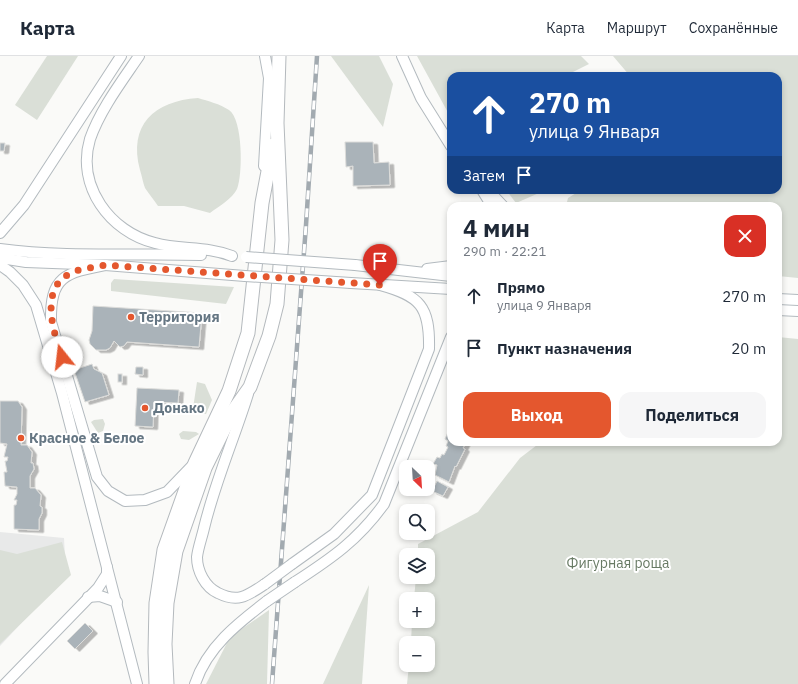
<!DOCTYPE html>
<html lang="ru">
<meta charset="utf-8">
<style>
:root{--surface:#fff;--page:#f6f6f7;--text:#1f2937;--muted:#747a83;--line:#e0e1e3;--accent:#e4572e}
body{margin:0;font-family:"IBM Plex Sans",sans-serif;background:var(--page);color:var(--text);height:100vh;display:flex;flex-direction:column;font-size:15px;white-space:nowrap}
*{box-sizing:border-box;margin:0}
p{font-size:13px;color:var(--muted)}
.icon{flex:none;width:22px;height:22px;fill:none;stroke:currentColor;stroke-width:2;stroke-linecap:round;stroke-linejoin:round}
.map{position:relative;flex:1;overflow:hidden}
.side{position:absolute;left:447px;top:146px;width:335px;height:244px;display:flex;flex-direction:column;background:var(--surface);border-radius:12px;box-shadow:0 2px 6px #0003}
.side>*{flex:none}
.banner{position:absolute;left:447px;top:16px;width:335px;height:122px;border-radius:12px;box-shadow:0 2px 6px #0003;background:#1a4fa0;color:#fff;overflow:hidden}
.needle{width:26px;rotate:155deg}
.tools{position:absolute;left:399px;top:404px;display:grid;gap:8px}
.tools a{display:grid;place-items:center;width:36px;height:36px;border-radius:8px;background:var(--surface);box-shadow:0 2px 6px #0003;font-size:20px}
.pin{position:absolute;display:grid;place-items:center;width:34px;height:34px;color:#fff;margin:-41px -17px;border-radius:50% 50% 50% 0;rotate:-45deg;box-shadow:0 0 4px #0007}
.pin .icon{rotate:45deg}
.me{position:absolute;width:44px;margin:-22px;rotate:344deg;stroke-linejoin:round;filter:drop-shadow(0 0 3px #0008)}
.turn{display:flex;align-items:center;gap:14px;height:84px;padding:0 16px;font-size:18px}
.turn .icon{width:52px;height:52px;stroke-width:2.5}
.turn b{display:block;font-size:28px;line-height:34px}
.then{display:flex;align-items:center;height:38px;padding:0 16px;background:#0003;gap:8px;font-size:15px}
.round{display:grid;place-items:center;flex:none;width:42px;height:42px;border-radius:12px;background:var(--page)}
.overview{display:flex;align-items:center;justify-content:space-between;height:68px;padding:0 16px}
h1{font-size:24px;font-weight:700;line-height:30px}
.button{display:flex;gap:8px;margin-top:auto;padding:8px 16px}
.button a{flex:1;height:46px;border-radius:12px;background:var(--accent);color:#fff;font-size:16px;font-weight:700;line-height:46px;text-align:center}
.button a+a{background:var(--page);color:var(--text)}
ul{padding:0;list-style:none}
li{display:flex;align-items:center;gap:12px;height:52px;padding:0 16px}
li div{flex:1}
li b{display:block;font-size:15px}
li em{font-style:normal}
header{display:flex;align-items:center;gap:24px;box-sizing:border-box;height:56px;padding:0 20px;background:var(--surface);border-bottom:1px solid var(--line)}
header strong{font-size:19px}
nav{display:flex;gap:22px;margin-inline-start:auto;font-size:14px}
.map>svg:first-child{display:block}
.built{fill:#e8e9e9}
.green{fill:#dadfd7}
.building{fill:#aab3b9;stroke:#dcdcda;filter:url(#shadow)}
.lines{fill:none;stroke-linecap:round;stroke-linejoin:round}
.secondary-casing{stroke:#b3babf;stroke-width:12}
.highway-casing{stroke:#b4b9bd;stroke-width:15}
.secondary{stroke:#fff;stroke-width:10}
.highway{stroke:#fff;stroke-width:13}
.rail-casing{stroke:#a2aab0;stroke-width:4.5}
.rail{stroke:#fff;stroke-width:3;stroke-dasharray:9;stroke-linecap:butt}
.secondary-bridge-casing{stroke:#b3babf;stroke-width:12;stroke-linecap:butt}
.secondary-bridge{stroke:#fff;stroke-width:10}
.route{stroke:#e4572e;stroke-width:7;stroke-dasharray:0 12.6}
.poi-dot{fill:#e4572e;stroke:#fff;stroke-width:1.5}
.labels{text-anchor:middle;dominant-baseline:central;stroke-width:4;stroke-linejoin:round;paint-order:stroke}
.poi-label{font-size:14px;font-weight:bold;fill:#657683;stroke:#fff;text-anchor:start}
.park-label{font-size:14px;fill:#687a64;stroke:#fff}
</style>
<header>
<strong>Карта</strong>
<nav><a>Карта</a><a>Маршрут</a><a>Сохранённые</a></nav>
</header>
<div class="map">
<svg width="798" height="628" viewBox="0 0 798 628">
<defs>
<filter id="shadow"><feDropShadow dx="4.5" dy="2.5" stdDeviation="0" flood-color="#0004"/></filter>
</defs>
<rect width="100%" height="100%" fill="#fafaf8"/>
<path class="built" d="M0,476l64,6 2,37 -66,71z"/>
<g class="green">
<path d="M47,0h31l-41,64 -22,-15z"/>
<path d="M331,0h48l14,28 -10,43z"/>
<path d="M417,0h164l8,8 -24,12h-114v42z"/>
<path d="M613,0h185v222l-20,-2v-70h-212l2,-8 13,-8h197v-114h-148z"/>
<path d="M198,42c10,3 22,6 31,12 14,9 14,65 8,79 -4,9 -19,18 -27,24l-26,-7h-26c-4,-6 -9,-12 -13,-18 -2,-5 -3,-12 -5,-18 -12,-45 14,-69 58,-72z"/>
<path d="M506,134h40l-30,13z"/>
<path d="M114,223l120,8 -8,17 -115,-13v-8z"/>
<path d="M778,281l20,2v345h-391l2,-19h19v-22h-17l1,-22h16v-22h-14l2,-22h12v-22h-10v-11l60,-32 42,-54 21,-16h237z"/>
<path d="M197,326l8,2 7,16 -6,14h-7l-6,-6z"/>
<path d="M103,363l2,5 -2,7 -5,2 -7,-11 3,-2z"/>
<path d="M183,375l13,1 3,2 -10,6 -8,-1 -2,-5z"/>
<path d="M62,486l9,33 -71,69v-94l17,4z"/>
<path d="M369,529l-7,99h-39z"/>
<path d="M269,554l-2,74h-61l24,-47z"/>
</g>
<g class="building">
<path d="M345,86h28l1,21 15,-1 1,23 -37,1v-20l-7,1z"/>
<path d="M0,87h5l-1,8h-4z"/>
<path d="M93,250l109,7 -3,34 -72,-5 -3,4 -4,1 -6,-6 -4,7 -4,2h-10l-6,-6 -1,-4 3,-9z"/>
<path d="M92,308l2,5 8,4 7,22 -24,7 -11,-32z"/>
<path d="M136,311h7v8l-8,-1z"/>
<rect x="118" y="318" width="4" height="8"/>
<path d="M137,332l42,2 -1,13 -24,-1 -1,25 -18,-1z"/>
<path d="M0,345h18l4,6 -1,38h6l5,7 -1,11h2l1,6 -4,7v12h5l6,7 -1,11 2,1v6l-3,6v11l-25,-1v-24h2l1,-5h-3l3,-6v-7l-12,-1 -1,-14h3l-2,-11h2l1,-4h-4l3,-13 -7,-1z"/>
<path d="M448,376l3,2v8h15l-3,6 2,1 -9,18 -1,-1 -6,16 -14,-7 2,-10 -4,-1 4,-7 3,1 2,-4 2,1 4,-8 -2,-1 2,-5 -3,-2z"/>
<path d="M437,425l11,6 -5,9 -11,-5z"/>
<path d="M85,567l8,8 -18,18 -8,-8z"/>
</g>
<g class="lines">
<g class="secondary-casing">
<g id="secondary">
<path d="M139,0c-17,25 -39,54 -49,83 -14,47 20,93 65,104 25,7 52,3 77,13"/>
<path d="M402,0l19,42 30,48"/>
<path d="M264,110l5,-88 -4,-22"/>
<path d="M482,134l10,16"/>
<path d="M488,134l15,16"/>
<path d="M0,177l24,-28 97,-149"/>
<path d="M0,193c66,9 134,4 201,6"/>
<path d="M0,202l26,4 79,3 140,11"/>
<path d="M0,209l10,7 13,13 13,20 26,88 75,291"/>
<path d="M105,209c-40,8 -55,11 -54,57l46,155 11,14 17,10 20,-1 22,-8 26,-27"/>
<path d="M355,209l96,11"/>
<path d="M427,213l24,-3"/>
<path d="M351,227l100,6"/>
<path d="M778,243l20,1"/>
<path d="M778,254l20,1"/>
<path d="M248,338c-14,45 -33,88 -44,134 -2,9 -6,20 -7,29 0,14 8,30 21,36 20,10 29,3 47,-9"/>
<path d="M292,508l42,-30 38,-39 57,-146c1,-43 -9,-53 -49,-64"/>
<path d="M295,526c37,-24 63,-42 89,-78l67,-167"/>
<path d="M88,541l12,-1 17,6"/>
<path d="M5,628l93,-96 9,-14v-7"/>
<path d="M195,628c12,-37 43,-61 72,-83"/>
</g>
</g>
<g class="highway-casing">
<g id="highway">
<path d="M156,628l-1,-32 1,-49 8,-53 31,-87 34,-72 19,-58 14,-130 11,-58"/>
<path d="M167,628l-2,-40 2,-41 9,-52 29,-83 28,-57 17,-24 19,-51 8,-32 5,-64 -5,-117 2,-67"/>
</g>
</g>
<use href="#secondary" class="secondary"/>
<use href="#highway" class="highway"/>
<g class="rail-casing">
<path id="rail" d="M272,628l34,-459 11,-169"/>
</g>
<use href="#rail" class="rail"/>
<g class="secondary-bridge-casing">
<g id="secondary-bridge">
<path d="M246,201l109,8"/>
<path d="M245,220l106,7"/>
<path d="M265,528l27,-20"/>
<path d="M267,545l28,-19"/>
</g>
</g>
<use href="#secondary-bridge" class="secondary-bridge"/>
</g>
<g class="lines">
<path class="route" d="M62,301c-8,-24 -23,-67 7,-83 10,-6 25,-6 36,-9l275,20"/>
</g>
<g class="poi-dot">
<circle cx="131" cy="261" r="4"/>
<circle cx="145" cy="352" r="4"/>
<circle cx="21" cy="382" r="4"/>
</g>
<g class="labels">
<g class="poi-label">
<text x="139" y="261">Территория</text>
<text x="153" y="352">Донако</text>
<text x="29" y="382">Красное &amp; Белое</text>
</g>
<g class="park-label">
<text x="618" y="507">Фигурная роща</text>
</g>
</g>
</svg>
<div class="tools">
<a><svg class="needle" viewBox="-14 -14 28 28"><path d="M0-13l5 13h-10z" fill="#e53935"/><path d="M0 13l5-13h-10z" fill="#747a83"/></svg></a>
<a><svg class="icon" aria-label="search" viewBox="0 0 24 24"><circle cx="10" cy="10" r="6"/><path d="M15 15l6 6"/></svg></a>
<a><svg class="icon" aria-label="layers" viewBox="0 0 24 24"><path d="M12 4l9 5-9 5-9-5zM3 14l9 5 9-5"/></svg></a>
<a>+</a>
<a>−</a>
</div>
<div class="pin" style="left:380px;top:229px;background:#d93025"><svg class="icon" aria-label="arrive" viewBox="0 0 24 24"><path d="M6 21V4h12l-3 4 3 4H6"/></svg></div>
<svg class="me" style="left:62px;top:301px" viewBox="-20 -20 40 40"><circle r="19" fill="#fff"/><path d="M0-13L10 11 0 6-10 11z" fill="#e4572e"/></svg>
<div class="banner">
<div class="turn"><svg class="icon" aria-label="ahead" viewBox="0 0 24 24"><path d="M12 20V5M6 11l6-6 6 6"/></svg><div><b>270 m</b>улица 9 Января</div></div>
<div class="then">Затем<svg class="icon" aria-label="arrive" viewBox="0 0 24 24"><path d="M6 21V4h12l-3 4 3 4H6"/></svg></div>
</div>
<section class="side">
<div class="overview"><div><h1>4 мин</h1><p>290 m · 22:21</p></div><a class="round" style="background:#d93025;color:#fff"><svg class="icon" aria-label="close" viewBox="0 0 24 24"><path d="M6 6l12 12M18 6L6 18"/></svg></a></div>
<ul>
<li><svg class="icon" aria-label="ahead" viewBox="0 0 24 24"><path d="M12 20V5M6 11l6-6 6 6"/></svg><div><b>Прямо</b><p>улица 9 Января</p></div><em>270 m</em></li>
<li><svg class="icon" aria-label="arrive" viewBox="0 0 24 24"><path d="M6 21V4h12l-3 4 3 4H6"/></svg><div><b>Пункт назначения</b></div><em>20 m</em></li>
</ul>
<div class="button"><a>Выход</a><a>Поделиться</a></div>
</section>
</div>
